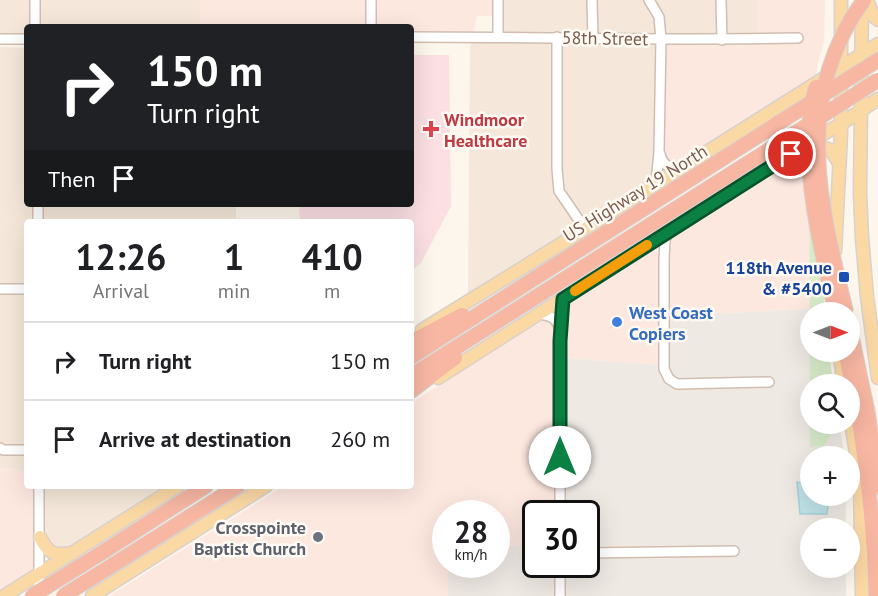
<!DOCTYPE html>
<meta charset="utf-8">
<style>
:root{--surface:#fff;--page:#f2f2f2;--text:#202124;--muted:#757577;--line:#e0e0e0}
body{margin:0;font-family:"PT Sans",sans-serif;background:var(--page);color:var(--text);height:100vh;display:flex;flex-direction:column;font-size:22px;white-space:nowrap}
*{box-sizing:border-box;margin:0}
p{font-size:20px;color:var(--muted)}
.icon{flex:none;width:33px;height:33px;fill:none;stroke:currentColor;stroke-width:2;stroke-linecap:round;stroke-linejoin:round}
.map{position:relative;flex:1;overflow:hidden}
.panel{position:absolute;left:24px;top:219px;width:390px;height:270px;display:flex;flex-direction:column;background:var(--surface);border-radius:6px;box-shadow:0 6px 24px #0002}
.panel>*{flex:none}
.guide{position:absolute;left:24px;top:24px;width:390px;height:183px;border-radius:6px;box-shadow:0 6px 24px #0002;background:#202124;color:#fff;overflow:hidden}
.needle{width:39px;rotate:90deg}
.fabs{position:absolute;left:800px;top:302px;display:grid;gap:12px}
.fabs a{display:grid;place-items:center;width:60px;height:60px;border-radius:50%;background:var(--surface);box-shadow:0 6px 24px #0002;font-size:30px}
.speed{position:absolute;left:432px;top:500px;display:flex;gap:12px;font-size:30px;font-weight:700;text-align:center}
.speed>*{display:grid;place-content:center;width:78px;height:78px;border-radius:50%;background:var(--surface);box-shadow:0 6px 24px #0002;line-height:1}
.speed small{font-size:15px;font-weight:400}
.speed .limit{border:3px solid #111;border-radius:9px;background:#fff;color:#111}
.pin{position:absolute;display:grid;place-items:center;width:51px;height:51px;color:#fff;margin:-26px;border:3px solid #fff;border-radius:50%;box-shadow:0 2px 6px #0007}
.me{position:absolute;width:66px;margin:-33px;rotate:0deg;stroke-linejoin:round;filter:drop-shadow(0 0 4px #0008)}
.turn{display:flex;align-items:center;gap:21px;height:126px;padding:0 24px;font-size:27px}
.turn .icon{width:78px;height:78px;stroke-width:2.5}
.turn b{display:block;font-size:42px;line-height:51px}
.then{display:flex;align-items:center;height:57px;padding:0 24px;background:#0003;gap:12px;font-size:22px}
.eta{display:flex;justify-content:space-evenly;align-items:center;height:102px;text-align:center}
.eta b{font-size:36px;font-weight:800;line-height:42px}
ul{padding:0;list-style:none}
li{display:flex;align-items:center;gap:18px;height:78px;padding:0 24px;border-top:2px solid var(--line)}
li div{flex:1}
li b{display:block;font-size:22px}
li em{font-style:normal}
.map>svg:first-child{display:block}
.residential{fill:#f5e8da}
.commercial{fill:#fde8e0}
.industrial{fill:#efe9e4}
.medical{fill:#fbdfe3}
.green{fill:#d8ecc9}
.water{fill:#bfe3e8;stroke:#a5d3da;stroke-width:1.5}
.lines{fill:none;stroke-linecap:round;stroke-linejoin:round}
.minor-casing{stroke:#d1beb0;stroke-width:12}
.major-casing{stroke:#dad1cd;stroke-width:15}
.highway-casing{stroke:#dad1cd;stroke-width:16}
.minor{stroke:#fff;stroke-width:9}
.major{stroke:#fbd9a5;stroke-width:12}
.highway{stroke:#f7b7a3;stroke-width:14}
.highway-bridge-casing{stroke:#dad1cd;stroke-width:16;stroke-linecap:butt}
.highway-bridge{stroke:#f7b7a3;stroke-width:14}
.route-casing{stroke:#07532c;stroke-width:15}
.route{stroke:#0b8043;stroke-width:10}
.slow{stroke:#f59e0b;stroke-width:10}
.health-dot{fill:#e0444e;stroke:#fffaf3;stroke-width:2}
.transit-dot{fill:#1a4fb4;stroke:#fffaf3;stroke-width:2}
.shop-dot{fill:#3f7fe0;stroke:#fffaf3;stroke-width:2}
.worship-dot{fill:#6b7280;stroke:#fffaf3;stroke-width:2}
.labels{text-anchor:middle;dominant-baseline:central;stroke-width:5;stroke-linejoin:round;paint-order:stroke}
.street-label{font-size:18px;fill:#7a5c4d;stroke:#fffaf3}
.health-label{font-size:18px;font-weight:bold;fill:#be3a42;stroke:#fffaf3;text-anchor:start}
.transit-label{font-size:18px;font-weight:bold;fill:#164399;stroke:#fffaf3;text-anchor:end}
.shop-label{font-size:18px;font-weight:bold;fill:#366cbe;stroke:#fffaf3;text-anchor:start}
.worship-label{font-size:18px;font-weight:bold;fill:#5b616d;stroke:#fffaf3;text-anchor:end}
</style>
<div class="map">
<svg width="878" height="596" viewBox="0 0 878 596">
<rect width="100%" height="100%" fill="#fdf6ec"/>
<g class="residential">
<path d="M0,0h31v27h-4v9h-27z"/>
<path d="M40,0h160v27h-161z"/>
<path d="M502,0h86l1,36 -87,-3z"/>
<path d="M596,0h48l11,18 2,18h-60z"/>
<path d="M653,0h64l1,36h-53z"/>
<path d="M725,0h33l1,35 -33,1z"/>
<path d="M472,40l81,1v128l26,59 -111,69 2,-250z"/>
<path d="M561,41l96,2 -2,108 -3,31 -66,42 -23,-34 -2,-22z"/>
<path d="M0,47l27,1v156h7v18h-7v64h-27z"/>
<rect x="42" y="204" width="194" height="18"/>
<path d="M0,293h27v153h-22l-5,-2z"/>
<path d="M0,452l27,2v18l-18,-4h-9z"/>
<path d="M43,486h128l-98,62 -18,2 -11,-14z"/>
</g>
<g class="commercial">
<rect x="200" y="0" width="167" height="27"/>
<path d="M375,0h119v16h-17l-4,17h-62v-6h-36z"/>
<path d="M758,0h67l-1,42 -7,24 -1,12 -138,87h-4l-9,-6 -2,-8 2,-108 137,-1v-8l-43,1z"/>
<path d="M803,156l6,19 1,134 -142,7v-55l1,-21z"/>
<path d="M654,250l4,3 2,6v106l-96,-7 3,-53z"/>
<path d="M546,318l6,3 4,10v26h-2l2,156h-20l-1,33 -38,-1 -1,-32h-50v51h2v32h-339l175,-110h127v-83z"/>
<path d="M0,468h9l18,4v14h8l1,48 -2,1 1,37 -35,22z"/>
</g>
<g class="industrial">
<path d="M810,309v138l14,-1 15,-22 6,32h-35v29l-12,-3 2,32h27l2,-19h17v33h-36v39h36v29h-282v-32h22l1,-7 151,-3 -1,-6 -150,1 -1,-36h-22v-155l96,7 -1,2 1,5 17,15 96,-1v-8l-94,2 -7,-4 -4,-8v-52z"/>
<path d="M497,545l38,1 1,18h20v32h-108v-32h48z"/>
</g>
<path class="medical" d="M411,55h38l2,151 -30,57 -10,8v-49h-111l-1,-18h112z"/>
<g class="green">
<path d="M809,175l14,76 2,61h-15v34z"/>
<path d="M810,351h19l4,33h-23z"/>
<path d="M810,409v14h29l-15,23 -14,1z"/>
</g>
<path class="water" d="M797,482l13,3v10h19l-2,19h-27z"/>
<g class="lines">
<g class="minor-casing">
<g id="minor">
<path d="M498,0v37"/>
<path d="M592,0l1,39"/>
<path d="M649,0l10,17 2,22 -2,112 -3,33"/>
<path d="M721,0l1,40"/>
<path d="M35,27v-27"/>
<path d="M371,27v-27"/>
<path d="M411,37c129,0 258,4 387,1"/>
<path d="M557,37v132l2,22 26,38"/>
<path d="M0,39h27"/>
<path d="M660,154c2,10 9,15 19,15"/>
<path d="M38,204v18"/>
<path d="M668,232l-3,8 -1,19v110l5,10 8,5 92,-2"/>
<path d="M0,289h27"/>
<path d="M540,314c12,2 16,4 20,15"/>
<path d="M0,448l3,2h24"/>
<path d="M39,486v108"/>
<path d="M560,513v-172l3,-42"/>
<path d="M586,553l148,-2"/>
<path d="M560,564v32"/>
</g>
</g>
<g class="major-casing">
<g id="major">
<path d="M862,0l-2,193 2,45 5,59 11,81"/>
<path d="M867,0l6,16 5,4"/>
<path d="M810,143l21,7 8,13"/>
<path d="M835,251l6,-117v-134"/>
<path d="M422,330l163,-101 293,-185"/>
<path d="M839,351l5,33"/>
<path d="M438,378l371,-236 32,-18 37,-25"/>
<path d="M849,411l9,54 2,19 2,112"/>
<path d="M40,537c8,16 13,19 32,16"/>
<path d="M4,596l174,-110"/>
<path d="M92,596l174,-110"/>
</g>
</g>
<g class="highway-casing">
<g id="highway">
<path d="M849,324l19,90 10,73"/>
<path d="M411,342l51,-27"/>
<path d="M845,351c18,80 29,163 31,245"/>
<path d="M411,357l366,-233"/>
<path d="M411,376l375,-237"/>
<path d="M411,391l44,-33"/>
<path d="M106,550l100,-64"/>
<path d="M116,563l122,-77"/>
</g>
</g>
<use href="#minor" class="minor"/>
<use href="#major" class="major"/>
<use href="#highway" class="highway"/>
<g class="highway-bridge-casing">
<g id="highway-bridge">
<path d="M777,124l101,-64"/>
<path d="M810,133v-24l6,-22"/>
<path d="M786,139l92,-59"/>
<path d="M810,176c4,46 15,91 26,136"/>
<path d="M846,312c-19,-82 -42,-160 -17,-243 8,-25 19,-48 35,-69"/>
<path d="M32,596l74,-46"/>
<path d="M63,596l53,-33"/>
</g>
</g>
<use href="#highway-bridge" class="highway-bridge"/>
</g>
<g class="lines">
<g class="route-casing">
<path id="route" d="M560,457v-116l3,-42 228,-145"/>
</g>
<use href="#route" class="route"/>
<path class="slow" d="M575,291l72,-46"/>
</g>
<path class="health-dot" d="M428 120h6v6h6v6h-6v6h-6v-6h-6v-6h6z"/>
<rect class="transit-dot" x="838" y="271" width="12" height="12" rx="3"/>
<circle class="shop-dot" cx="617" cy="322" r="6"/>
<circle class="worship-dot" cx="318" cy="537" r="6"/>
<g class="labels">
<g class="street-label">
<text transform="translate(605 38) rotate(1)">58th Street</text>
<text transform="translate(635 193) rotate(-32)">US Highway 19 North</text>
</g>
<g class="health-label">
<text x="444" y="119">Windmoor<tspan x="444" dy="21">Healthcare</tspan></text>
</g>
<g class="transit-label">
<text x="832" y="267">118th Avenue<tspan x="832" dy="21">&amp; #5400</tspan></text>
</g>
<g class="shop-label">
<text x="629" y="312">West Coast<tspan x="629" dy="21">Copiers</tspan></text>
</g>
<g class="worship-label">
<text x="306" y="527">Crosspointe<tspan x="306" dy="21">Baptist Church</tspan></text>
</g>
</g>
</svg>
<div class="fabs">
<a><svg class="needle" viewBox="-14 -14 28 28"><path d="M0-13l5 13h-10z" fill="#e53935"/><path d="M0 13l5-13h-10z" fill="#757577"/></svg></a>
<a><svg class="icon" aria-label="search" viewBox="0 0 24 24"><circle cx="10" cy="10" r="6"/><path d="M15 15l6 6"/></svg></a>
<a>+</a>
<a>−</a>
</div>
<div class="speed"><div>28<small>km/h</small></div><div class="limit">30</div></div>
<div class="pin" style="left:791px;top:154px;background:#d93025"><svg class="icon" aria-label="arrive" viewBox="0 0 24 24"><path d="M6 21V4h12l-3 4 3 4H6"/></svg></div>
<svg class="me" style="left:560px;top:457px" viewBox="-20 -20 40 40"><circle r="19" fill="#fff"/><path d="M0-13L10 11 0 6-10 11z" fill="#0b8043"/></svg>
<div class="guide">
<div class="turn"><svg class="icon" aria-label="right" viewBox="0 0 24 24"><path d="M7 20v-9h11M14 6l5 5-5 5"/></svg><div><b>150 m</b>Turn right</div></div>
<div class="then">Then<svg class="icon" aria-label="arrive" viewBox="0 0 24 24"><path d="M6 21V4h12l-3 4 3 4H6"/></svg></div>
</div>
<section class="panel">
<div class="eta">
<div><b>12:26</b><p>Arrival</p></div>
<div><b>1</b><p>min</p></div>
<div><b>410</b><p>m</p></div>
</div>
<ul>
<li><svg class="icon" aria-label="right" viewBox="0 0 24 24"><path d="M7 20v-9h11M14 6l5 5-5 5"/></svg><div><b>Turn right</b></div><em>150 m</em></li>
<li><svg class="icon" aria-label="arrive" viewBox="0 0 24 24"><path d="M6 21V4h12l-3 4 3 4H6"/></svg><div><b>Arrive at destination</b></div><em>260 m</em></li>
</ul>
</section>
</div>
